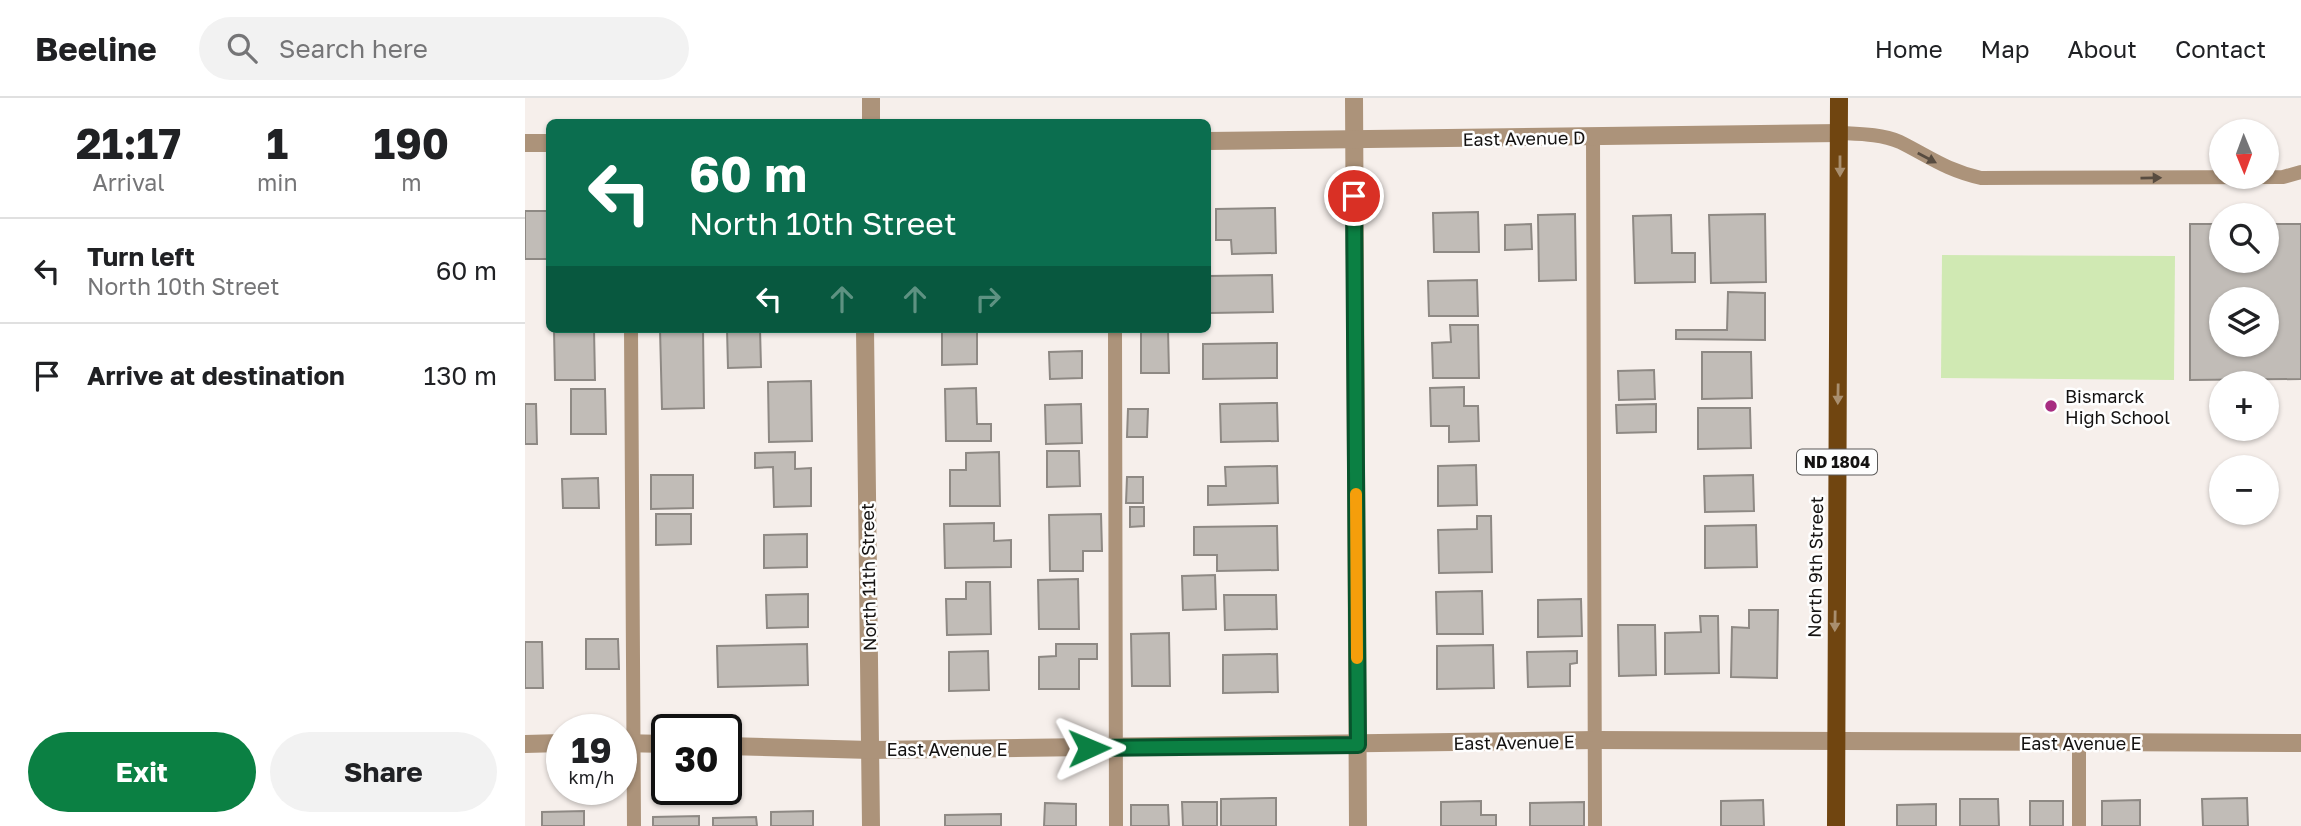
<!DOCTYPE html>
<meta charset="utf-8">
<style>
:root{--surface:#fff;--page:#f2f2f2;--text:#202124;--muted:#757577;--line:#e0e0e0;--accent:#0b8043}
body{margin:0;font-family:"Golos Text",sans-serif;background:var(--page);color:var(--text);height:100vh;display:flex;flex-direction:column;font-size:26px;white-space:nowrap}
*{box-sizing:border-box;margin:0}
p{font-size:23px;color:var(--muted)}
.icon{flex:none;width:38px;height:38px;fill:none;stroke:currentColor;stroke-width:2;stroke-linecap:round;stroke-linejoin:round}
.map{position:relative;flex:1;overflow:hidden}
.panel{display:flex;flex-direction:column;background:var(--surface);width:525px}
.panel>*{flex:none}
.banner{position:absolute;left:21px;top:21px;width:665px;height:214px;border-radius:10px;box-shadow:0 2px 5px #0004;background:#0b6e4f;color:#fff;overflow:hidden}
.needle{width:46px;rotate:179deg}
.controls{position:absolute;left:1684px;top:21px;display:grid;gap:14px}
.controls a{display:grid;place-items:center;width:70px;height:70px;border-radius:50%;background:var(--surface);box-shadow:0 2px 5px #0004;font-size:35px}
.speed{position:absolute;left:21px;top:616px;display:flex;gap:14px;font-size:35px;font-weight:700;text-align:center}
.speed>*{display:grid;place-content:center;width:91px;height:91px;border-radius:50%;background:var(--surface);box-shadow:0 2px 5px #0004;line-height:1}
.speed small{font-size:18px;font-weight:400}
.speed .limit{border:4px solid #111;border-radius:10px;background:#fff;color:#111}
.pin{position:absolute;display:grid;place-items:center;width:60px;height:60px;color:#fff;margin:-30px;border:4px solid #fff;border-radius:50%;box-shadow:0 2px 7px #0007}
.me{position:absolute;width:77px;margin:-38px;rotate:89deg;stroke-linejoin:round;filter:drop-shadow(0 0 5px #0008)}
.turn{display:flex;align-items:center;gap:24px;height:147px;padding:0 28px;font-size:32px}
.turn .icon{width:91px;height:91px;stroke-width:2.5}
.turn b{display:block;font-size:49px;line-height:60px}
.lanes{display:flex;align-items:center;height:66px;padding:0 28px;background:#0003;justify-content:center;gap:35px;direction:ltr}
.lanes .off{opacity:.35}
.eta{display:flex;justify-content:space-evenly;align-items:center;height:119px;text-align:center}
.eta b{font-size:42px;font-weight:700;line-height:49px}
.button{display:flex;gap:14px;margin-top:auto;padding:14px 28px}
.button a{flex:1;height:80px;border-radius:42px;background:var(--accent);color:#fff;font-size:28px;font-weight:700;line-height:80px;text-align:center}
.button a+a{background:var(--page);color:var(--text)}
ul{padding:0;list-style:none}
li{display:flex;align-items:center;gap:21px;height:105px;padding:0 28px;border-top:2px solid var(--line)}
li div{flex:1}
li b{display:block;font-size:26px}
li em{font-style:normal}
header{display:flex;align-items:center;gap:42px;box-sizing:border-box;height:98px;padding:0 35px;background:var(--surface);border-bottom:2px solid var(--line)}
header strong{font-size:33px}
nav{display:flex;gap:38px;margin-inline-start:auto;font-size:24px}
.search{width:490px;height:63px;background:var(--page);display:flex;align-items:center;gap:18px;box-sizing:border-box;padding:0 24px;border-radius:38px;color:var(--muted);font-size:26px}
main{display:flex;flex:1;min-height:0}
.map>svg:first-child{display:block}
.garden{fill:#d0e9b3}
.building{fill:#c1bcb7;stroke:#8e8984;stroke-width:2;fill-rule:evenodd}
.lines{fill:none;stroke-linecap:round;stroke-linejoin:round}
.service{stroke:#ac937a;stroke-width:14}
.minor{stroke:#ac937a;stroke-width:18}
.primary{stroke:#704510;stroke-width:18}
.oneway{fill:#584c40}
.oneway2{fill:#a98f6f}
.route-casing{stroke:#07532c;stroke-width:18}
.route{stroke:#0b8043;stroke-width:12}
.slow{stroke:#f59e0b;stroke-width:12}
.poi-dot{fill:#a72d81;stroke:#fefefe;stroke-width:2.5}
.labels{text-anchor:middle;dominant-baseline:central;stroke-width:5;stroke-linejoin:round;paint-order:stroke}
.shield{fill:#fefefe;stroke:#5a5958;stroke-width:2}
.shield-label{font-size:16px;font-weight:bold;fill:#141211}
.street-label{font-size:18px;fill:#141211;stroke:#fefefe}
.poi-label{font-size:18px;fill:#141211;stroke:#fefefe;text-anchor:start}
</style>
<header>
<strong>Beeline</strong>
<div class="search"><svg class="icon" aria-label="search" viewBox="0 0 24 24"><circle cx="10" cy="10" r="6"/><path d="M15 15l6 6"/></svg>Search here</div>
<nav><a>Home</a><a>Map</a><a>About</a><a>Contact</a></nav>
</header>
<main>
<section class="panel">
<div class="eta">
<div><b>21:17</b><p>Arrival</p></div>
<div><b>1</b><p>min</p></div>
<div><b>190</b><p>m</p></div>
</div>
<ul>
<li><svg class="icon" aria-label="left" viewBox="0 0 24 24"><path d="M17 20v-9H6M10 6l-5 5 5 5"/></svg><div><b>Turn left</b><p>North 10th Street</p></div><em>60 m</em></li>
<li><svg class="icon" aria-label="arrive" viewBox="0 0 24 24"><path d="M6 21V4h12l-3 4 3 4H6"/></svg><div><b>Arrive at destination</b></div><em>130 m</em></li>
</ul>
<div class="button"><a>Exit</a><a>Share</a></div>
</section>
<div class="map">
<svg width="1776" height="728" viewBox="0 0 1776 728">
<rect width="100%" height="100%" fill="#f6efeb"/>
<path class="garden" d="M1417,157l233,1 -1,124 -233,-2z"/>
<g class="building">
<path d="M750,110l1,45 -44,1 -1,-14h-15v-31z"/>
<rect x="0" y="113" width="24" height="48"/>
<path d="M953,114l1,40h-45l-1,-39z"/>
<path d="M1050,116l1,66 -37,1 -1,-66z"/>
<path d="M1240,116l1,68 -55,1 -2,-68z"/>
<path d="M1146,117l1,38h23v29l-60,1 -2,-67z"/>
<path d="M1006,126l1,25 -27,1v-25z"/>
<path d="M1665,126h31v37h45v-37h35v155l-111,1zM1696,201h45v46h-45z"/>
<path d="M747,177l1,37 -63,1 -1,-37z"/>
<path d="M952,182l1,36h-49l-1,-35z"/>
<path d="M1203,194l37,1v47l-89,-1v-9h51z"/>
<path d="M925,227h28l1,53h-46l-1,-35 19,-1z"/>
<path d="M29,231h40l1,51h-40z"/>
<path d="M135,231h43l1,79 -42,1z"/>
<path d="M202,231h33l1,38 -33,1z"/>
<path d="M417,231h35v35l-35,1z"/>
<path d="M616,231h27l1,44h-28z"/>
<path d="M752,245v35l-74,1v-35z"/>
<path d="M557,253v27l-32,1 -1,-27z"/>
<path d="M1177,254h49l1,46 -50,1z"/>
<path d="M1129,272l1,29 -36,1 -1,-29z"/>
<path d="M286,283l1,60 -43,1 -1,-60z"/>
<path d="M939,289v19h14l1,35 -30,1v-16h-18l-1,-38z"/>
<path d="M451,290l1,36h14v17h-45l-1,-52z"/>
<path d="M46,291h34l1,45h-35z"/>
<path d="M752,305l1,38 -57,1 -1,-38z"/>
<path d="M0,306h11l1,40h-12z"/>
<path d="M556,306l1,39 -36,1 -1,-39z"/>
<path d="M1131,306v28l-39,1 -1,-28z"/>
<path d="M1173,310h52l1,40 -53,1z"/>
<path d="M603,311h20l-1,28h-20z"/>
<path d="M522,353h32l1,35 -33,1z"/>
<path d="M270,354v17l16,-1v38l-37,1 -1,-40 -18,1v-15z"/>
<path d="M474,354l1,54h-50v-36h16v-17z"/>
<path d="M951,367l1,40 -39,1v-40z"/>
<path d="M752,368l1,37 -70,2v-19h18l-1,-19z"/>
<path d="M126,377h42v33l-42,1z"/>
<path d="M1228,377l1,36 -49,1 -1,-36z"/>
<path d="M602,379h16v26h-17z"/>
<path d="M73,380l1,30h-36l-1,-29z"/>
<path d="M605,409h14v19l-14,1z"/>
<path d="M131,416h35v30l-35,1z"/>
<path d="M576,416l1,37h-19v20h-33l-1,-56z"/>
<path d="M952,418h14l1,56 -53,1 -1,-43 39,-1z"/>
<path d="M469,425v18l17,-1v27l-66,1 -1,-44z"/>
<path d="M1231,427l1,42 -52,1v-42z"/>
<path d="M752,428l1,44 -61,1v-16h-23v-28z"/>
<path d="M282,436v33l-43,1v-33z"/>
<path d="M690,477l1,34 -33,1 -1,-34z"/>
<path d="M553,481l1,50h-40l-1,-49z"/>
<path d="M441,484h24l1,52 -44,1 -1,-36h20z"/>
<path d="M957,493l1,43h-46l-1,-42z"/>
<path d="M283,496v33l-41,1 -1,-33z"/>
<path d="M699,497h52l1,34 -52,1z"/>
<path d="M1056,501l1,37 -44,1v-37z"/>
<path d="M1224,512h29l-1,68 -46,-1 1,-50 17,1z"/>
<path d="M1175,518h18l1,57 -54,1v-41l36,-1z"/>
<path d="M1093,527h37l1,50 -37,1z"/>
<path d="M644,535l1,53h-38l-1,-52z"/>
<path d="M61,541h32l1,30h-33z"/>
<path d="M0,544h17l1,46h-18z"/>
<path d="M282,546l1,41 -90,2 -1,-41z"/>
<path d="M531,546h41v15h-18v30h-40v-32l17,-1z"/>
<path d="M968,547l1,43 -57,1v-43z"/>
<path d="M463,553l1,39 -40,1v-39z"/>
<path d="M1052,553v12l-7,1v22l-42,1 -1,-35z"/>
<path d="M752,556l1,38 -55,1v-38z"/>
<path d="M751,700v28h-55v-27z"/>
<path d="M1722,700l1,28h-45l-1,-27z"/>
<path d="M1435,701h38l1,27h-39z"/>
<path d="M1238,702l1,26h-43v-25z"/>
<path d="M1615,702v26h-38v-25z"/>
<path d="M956,703v14h15v11h-55v-24z"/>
<rect x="1505" y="703" width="33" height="25"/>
<path d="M657,704h35v24h-34z"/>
<path d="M1059,704v24h-54v-23z"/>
<path d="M520,705l31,1v22h-32z"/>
<path d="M1411,706v22h-39v-21z"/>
<path d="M606,707h37l1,21h-38z"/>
<path d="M59,713v15h-42v-14z"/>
<path d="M288,713v15h-42v-14z"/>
<path d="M476,716v12h-56v-11z"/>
<path d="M174,718v10h-46v-9z"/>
<path d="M231,719l1,9h-44v-8z"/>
</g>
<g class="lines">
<g class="service">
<path d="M1315,35c20,1 41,1 60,9 30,15 46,28 81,36l302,-1 18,-5"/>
<path d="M1068,39l2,689"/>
<path d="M106,231l3,497"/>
<path d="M590,231l1,497"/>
<path d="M1554,645v83"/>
</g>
<g class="minor">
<path d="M829,0l4,728"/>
<path d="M346,24v-24"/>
<path d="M682,43l633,-8"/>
<path d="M0,45h24"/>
<path d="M340,231l6,497"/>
<path d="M96,645l46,1"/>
<path d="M0,646l37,-1"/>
<path d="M201,648l144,4 726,-10 705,3"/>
</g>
<path class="primary" d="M1311,728l3,-728"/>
</g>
<defs><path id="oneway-solid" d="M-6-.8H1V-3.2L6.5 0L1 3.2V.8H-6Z" transform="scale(1.75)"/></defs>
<g class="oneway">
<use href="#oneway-solid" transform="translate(1402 60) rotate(28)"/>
<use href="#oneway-solid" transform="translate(1626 80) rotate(-1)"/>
</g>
<g class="oneway2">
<use href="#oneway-solid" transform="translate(1315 68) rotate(90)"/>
<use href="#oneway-solid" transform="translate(1313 296) rotate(91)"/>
<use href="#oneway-solid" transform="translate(1310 523) rotate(91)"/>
</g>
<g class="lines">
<g class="route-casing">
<path id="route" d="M564,650l269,-3 -4,-549"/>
</g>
<use href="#route" class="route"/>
<path class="slow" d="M831,396l1,164"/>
</g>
<circle class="poi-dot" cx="1526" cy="308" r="7"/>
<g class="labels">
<rect class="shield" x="1272" y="351.5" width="80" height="25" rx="5"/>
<g class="shield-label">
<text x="1312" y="364">ND 1804</text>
</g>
<g class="street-label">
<text transform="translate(999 40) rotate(-1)">East Avenue D</text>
<text transform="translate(1290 469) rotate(-89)">North 9th Street</text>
<text transform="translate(343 479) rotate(-91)">North 11th Street</text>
<text transform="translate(989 644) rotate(-1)">East Avenue E</text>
<text x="1556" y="645">East Avenue E</text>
<text x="422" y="651">East Avenue E</text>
</g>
<g class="poi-label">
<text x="1540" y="298">Bismarck<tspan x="1540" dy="21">High School</tspan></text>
</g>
</g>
</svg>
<div class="controls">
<a><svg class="needle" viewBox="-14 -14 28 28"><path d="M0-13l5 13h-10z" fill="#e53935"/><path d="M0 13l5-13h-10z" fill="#757577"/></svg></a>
<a><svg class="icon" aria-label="search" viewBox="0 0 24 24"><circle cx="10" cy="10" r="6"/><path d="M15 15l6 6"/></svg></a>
<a><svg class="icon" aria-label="layers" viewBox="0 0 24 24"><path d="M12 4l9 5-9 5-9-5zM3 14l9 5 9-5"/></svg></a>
<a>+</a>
<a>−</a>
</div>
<div class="speed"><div>19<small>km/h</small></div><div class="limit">30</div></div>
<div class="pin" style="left:829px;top:98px;background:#d93025"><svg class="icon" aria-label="arrive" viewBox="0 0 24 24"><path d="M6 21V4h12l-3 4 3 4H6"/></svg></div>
<svg class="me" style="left:564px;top:650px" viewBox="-20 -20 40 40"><path d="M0-17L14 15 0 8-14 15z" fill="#0b8043" stroke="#fff" stroke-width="4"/></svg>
<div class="banner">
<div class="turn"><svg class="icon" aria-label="left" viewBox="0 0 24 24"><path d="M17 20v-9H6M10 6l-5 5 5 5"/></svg><div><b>60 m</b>North 10th Street</div></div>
<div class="lanes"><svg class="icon" aria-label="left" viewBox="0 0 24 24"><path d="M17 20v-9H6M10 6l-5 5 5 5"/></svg><svg class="icon off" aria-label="ahead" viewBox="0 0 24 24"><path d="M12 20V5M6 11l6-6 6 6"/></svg><svg class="icon off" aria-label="ahead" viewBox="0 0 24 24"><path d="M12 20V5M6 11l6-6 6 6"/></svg><svg class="icon off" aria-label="right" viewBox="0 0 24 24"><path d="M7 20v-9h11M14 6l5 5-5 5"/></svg></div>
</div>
</div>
</main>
